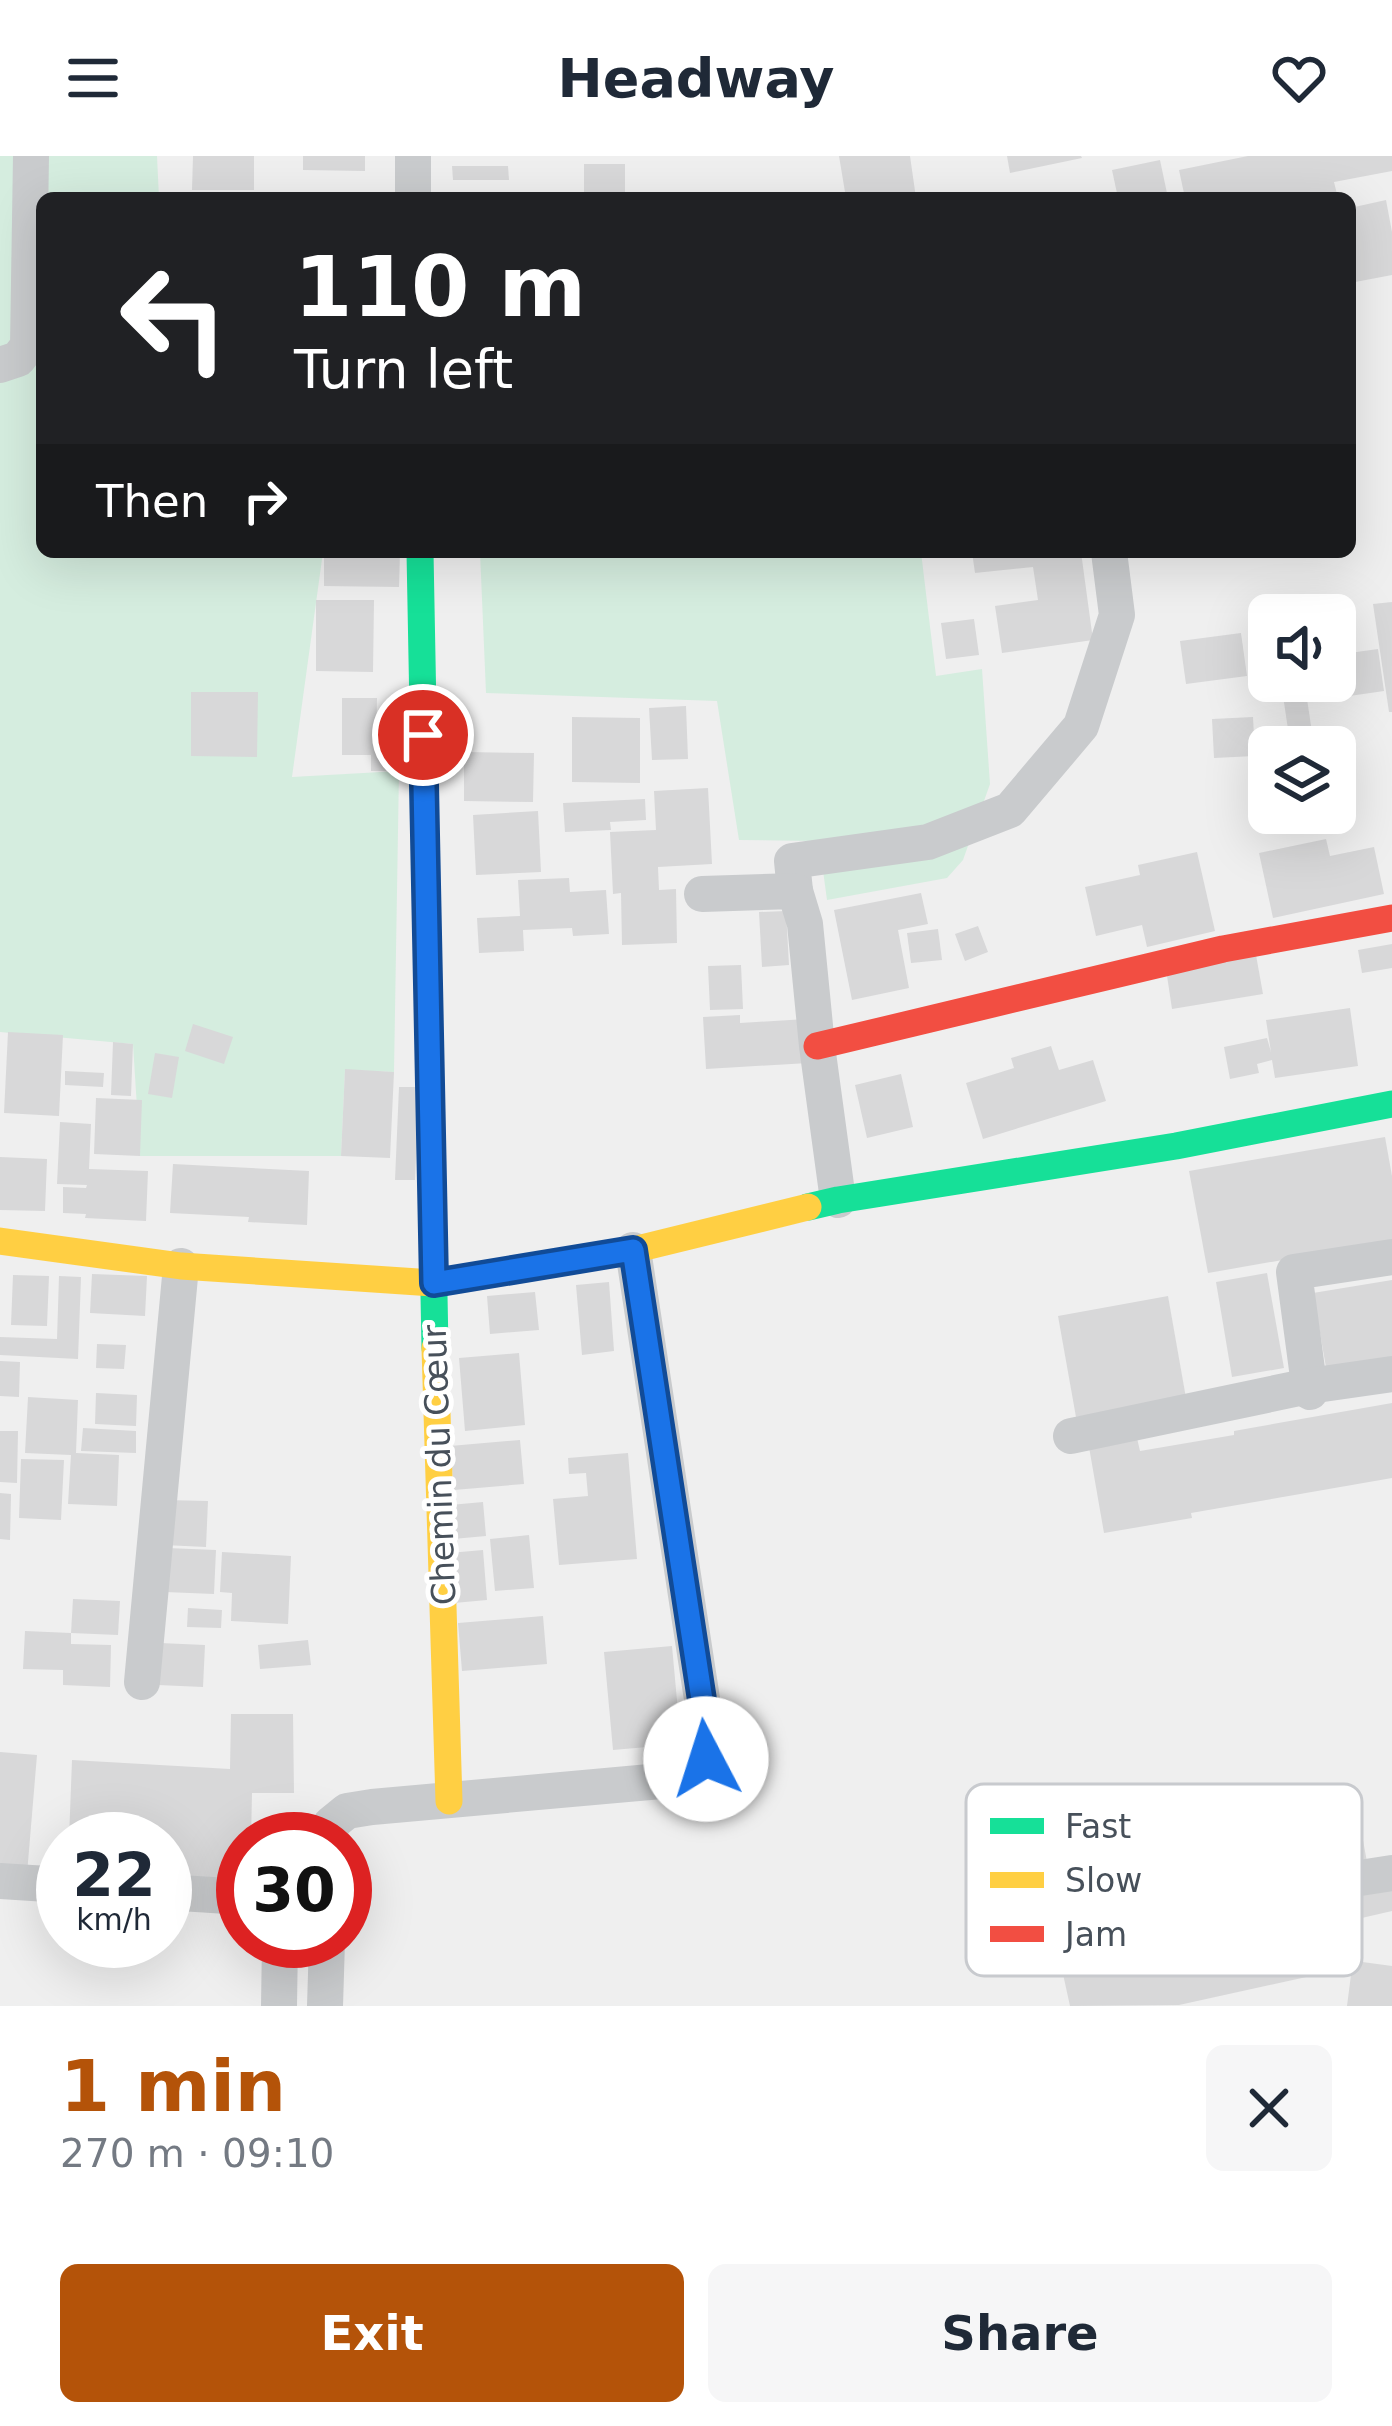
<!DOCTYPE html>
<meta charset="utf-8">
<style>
:root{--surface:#fff;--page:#f6f6f7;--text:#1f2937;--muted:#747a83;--accent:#b45309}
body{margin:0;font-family:"DejaVu Sans",sans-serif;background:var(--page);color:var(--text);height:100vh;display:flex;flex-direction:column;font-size:45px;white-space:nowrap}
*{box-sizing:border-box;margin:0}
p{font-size:39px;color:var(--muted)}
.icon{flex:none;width:66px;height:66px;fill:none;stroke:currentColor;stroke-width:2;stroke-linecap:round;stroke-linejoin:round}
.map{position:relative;height:1850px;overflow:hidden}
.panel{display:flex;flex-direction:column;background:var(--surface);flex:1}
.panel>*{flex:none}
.top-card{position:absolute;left:36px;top:36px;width:1320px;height:366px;border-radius:18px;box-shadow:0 12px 48px #0002;background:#202124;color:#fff;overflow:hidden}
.fabs{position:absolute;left:1248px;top:438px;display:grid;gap:24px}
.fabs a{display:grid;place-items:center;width:108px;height:108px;border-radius:18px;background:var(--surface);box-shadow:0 12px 48px #0002;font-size:60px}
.speed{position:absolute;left:36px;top:1656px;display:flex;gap:24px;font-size:60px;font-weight:700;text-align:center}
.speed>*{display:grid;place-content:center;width:156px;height:156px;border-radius:50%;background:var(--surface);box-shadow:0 12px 48px #0002;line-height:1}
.speed small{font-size:30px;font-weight:400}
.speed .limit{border:18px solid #d22;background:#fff;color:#111}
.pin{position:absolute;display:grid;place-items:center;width:102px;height:102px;color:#fff;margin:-51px;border:6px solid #fff;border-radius:50%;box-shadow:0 3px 12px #0007}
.me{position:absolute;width:132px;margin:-66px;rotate:355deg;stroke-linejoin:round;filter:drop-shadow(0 0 9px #0008)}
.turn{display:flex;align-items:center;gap:42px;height:252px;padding:0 60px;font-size:54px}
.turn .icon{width:156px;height:156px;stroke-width:2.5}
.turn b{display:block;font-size:84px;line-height:102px}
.then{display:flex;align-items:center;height:114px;padding:0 60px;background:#0003;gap:24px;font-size:45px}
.round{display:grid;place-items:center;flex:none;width:126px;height:126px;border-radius:18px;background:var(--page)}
.overview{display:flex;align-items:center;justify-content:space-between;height:204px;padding:0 60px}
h1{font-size:72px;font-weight:600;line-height:90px;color:var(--accent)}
.action{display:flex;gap:24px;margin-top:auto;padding:24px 60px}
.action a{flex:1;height:138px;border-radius:18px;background:var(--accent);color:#fff;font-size:48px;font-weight:600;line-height:138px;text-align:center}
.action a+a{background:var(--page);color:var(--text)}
header{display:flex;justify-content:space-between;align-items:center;height:156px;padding:0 60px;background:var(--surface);font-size:54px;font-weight:600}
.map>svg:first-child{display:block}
.green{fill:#d5eddf}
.building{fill:#d8d8d9}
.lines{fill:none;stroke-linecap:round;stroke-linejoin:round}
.street{stroke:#c9cbcd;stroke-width:36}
.fast{stroke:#16e098;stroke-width:27}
.slow{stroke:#ffcf43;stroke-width:27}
.jam{stroke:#f24e42;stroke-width:27}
.route-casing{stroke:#114b97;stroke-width:30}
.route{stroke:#1a73e8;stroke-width:21}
.labels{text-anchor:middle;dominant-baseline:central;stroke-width:10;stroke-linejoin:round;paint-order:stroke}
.street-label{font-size:33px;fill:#47505a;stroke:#fff}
.key{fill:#fff;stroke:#c8cace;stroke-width:3}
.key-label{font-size:33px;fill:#47505a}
</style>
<header><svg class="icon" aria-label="menu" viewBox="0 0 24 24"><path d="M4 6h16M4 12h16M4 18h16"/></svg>Headway<svg class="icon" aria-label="heart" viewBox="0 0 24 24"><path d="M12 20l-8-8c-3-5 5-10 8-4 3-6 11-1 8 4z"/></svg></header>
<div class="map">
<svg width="1392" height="1850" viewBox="0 0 1392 1850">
<rect width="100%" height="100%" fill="#efefef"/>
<g class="green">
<path d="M0,0h157l2,42h-117v354h281l-31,225 107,-6 -5,301 -49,-2 -4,86h-201l-7,-112 -133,-12z"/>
<path d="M480,396h441l15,124 46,-7 8,115 -27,76 -16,18 -120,22 -8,-59 -80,-1 -22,-139 -231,-8z"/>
</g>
<g class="building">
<path d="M193,0h61v34h-62z"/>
<path d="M303,0h62v15l-62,-1z"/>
<path d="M839,0h71l6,42h-70z"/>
<path d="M1007,0h74l1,2 -72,15z"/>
<path d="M1248,0h144v15l-58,11 3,12 -19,4h-133l-6,-28z"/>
<path d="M1160,4l8,38h-50l-6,-28z"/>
<rect x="584" y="8" width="41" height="34"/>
<path d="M452,10h56l1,14h-56z"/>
<path d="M1386,44l6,32v43l-42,8v-75z"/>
<path d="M324,396h76l-1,35 -75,-1z"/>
<path d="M972,396h109l12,88 -91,13 -7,-47 43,-6 -5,-33 -58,6z"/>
<path d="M316,444h58l-1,72 -57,-1z"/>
<path d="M1392,446v110h-3l-16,-108z"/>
<path d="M974,463l5,36 -33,4 -5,-36z"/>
<path d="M1241,477l6,43 -61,8 -6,-43z"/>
<path d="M1378,493l6,42 -69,10 -3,-20h23v-26z"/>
<path d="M1305,530l7,46 -23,4 -7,-47z"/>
<path d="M191,536h67l-1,65 -66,-1z"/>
<path d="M342,542h35l-1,51 23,1v21h-28v-16h-29z"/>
<path d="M686,550l2,53 -36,1 -3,-52z"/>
<path d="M572,561l68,1v65l-68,-1z"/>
<path d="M1253,561l2,39 -41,2 -2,-39z"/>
<path d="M464,596l70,1 -1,49 -69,-1z"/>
<path d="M708,632l4,76 -54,3 1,23 17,-1 1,54 -55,2 -1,-52 -8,1 -3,-62 46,-2 -2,-39z"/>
<path d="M645,643l1,21 -36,2 1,8 -46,2 -2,-29z"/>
<path d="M538,655l3,61 -65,3 -3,-60z"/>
<path d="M1326,683l4,17 44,-9 10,47 -111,24 -14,-65z"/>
<path d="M1197,696l18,79 -68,16 -5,-22 -46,11 -11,-49 55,-12 -2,-10z"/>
<path d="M569,722l1,14 36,-2 3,44 -36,2 -1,-8 -49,2 1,21 -45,2 -2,-35 43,-2 -2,-36z"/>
<path d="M921,737l7,31 -30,6 11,58 -57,12 -18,-90z"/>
<path d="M786,755l3,54 -27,2 -3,-55z"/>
<path d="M978,770l10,26 -23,9 -10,-27z"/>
<path d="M938,773l4,31 -31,3 -4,-30z"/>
<path d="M1392,788v24l-30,5 -4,-23z"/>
<path d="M1256,799l7,39 -91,15 -6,-40z"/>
<path d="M741,809l2,44 -33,1 -2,-44z"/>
<path d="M1350,852l8,58 -83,12 -3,-18 -15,4 2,9 -29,6 -6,-32 43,-9 4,14 -5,-32z"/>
<path d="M740,859v8l66,-4 2,44 -102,6 -3,-52z"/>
<path d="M193,868l40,13 -9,27 -39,-13z"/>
<path d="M8,876l55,3 -4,81 -55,-3z"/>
<path d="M113,886l20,2 -2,52 -20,-1z"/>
<path d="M1051,890l8,24 34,-10 13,41 -123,38 -17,-56 48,-15 -3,-10z"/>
<path d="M155,897l24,4 -7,41 -24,-4z"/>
<path d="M345,913l49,3 -4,86 -49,-2z"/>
<path d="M65,915l39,2 -1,14 -38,-2z"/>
<path d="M901,918l12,53 -46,11 -12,-53z"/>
<path d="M399,931h20l-4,93h-20z"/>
<path d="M96,942l46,2 -2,56 -46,-2z"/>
<path d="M60,966l31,2 -2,45 59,2 -2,50 -61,-3 1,-4 -23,-1v-26l23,1 1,-3 -30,-1z"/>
<path d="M1385,981l7,39v65l-184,32 -19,-102z"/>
<path d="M0,1001l47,2 -2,52 -45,-1z"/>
<path d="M173,1008l136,7 -2,54 -59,-3 1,-5 -79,-4z"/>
<path d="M1267,1117l17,95 -52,9 -16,-95z"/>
<path d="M92,1118l55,2 -2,40 -55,-3z"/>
<path d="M13,1119l36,1 -2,50 -36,-1z"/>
<path d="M59,1120l22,1 -3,82 -78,-4v-18l57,2z"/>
<path d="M1392,1124v81l-65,12 -14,-80z"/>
<path d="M609,1126l5,69 -32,4 -6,-70z"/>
<path d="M535,1136l4,38 -49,4 -3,-38z"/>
<path d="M1168,1140l18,102 -110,19 -18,-101z"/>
<path d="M97,1188l29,1 -2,24 -28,-1z"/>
<path d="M519,1197l6,72 -60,6 -6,-73z"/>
<path d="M0,1205l20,1 -1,35 -19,-1z"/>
<path d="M96,1237l41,2 -1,31 -41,-2z"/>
<path d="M28,1241l50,3 -2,53 43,2 -2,51 -49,-2 3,-49 -46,-2z"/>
<path d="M1392,1247v75l-201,35 1,5 -88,15 -15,-86 48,-9 3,13 94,-16v-4z"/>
<path d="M83,1272l53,3v22l-55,-2z"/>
<path d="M0,1275h18l-1,52 -17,-1z"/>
<path d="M520,1284l4,44 -70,6 -4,-44z"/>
<path d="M628,1297l9,106 -78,6 -6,-66 35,-3 -2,-23 -17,1 -1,-16z"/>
<path d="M21,1303l43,1 -3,60 -42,-2z"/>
<path d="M0,1337l11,1 -1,46 -10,-1z"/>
<path d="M165,1344l43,1 -2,46 -42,-2z"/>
<path d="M483,1346l3,34 -33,3 -3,-34z"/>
<path d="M529,1379l5,53 -39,3 -5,-52z"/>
<path d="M167,1392l49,2 -2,44 -49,-2z"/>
<path d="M483,1394l4,50 -33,3 -5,-50z"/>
<path d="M222,1396l69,4 -3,68 -57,-3 1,-28 -12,-1z"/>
<path d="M73,1443l47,2 -2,34 -47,-2z"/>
<path d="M188,1452l34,2 -1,18 -34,-1z"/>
<path d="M543,1460l4,48 -85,7 -4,-48z"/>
<path d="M25,1475l46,2v11l40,1 -1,42 -47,-2v-15l-40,-1z"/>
<path d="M308,1484l3,25 -51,4 -2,-24z"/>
<path d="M160,1487l45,2 -2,42 -45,-2z"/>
<path d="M672,1490l9,98 -68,6 -9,-98z"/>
<path d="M231,1558h62l1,79h-42l-1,46h-8v43l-78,-4v-39h-96l3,-79 158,9z"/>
<path d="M0,1596l37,3 -10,119 -27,-2z"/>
<path d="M1357,1651l10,55 -223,39 2,13 -13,2 -12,-69z"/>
<path d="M1392,1730v25l-39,9 -5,-24z"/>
<path d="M1271,1739l6,26 65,-15 13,55 37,5v40h-45l5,-39 -173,38 -109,1 -16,-73 75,-16 2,8z"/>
</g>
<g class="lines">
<g class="street">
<path d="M413,0v42"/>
<path d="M0,209l18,-6 10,-13 3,-190"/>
<path d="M795,735l-3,-30 136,-19 82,-32 71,-84 36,-111 -8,-63"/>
<path d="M702,738l93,-3 10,33 12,122 21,154"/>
<path d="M1310,1236l-16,-120 98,-15"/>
<path d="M1071,1280l238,-50 83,-12"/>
<path d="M142,1526l39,-416"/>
<path d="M330,1683l1,-15 16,-13 25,-4 300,-27 18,-8 17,-13 -1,-34 -73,-475"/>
<path d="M0,1725l63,4"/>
<path d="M165,1736l78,5"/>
<path d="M1192,1748l200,-31"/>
<path d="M279,1850l1,-65"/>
<path d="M325,1850l2,-65"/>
</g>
<g class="fast">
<path d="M420,396l15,796"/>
<path d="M808,1051l30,-7 338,-54 216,-42"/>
</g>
<g class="slow">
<path d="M0,1085l181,25 252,17 200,-33 175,-43"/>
<path d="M435,1192l14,453"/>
</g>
<path class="jam" d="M817,890l406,-97 169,-31"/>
</g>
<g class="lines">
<g class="route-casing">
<path id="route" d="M423,579l11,548 199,-33 73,476v33"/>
</g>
<use href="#route" class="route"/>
</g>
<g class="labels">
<g class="street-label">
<text transform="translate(439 1309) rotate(-92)">Chemin du Cœur</text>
</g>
</g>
<rect x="966" y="1628" width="396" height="192" rx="18" class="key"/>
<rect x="990" y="1662" width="54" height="16" fill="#16e098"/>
<rect x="990" y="1716" width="54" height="16" fill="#ffcf43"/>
<rect x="990" y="1770" width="54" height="16" fill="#f24e42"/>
<g class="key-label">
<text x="1065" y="1682">Fast</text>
<text x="1065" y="1736">Slow</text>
<text x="1065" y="1790">Jam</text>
</g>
</svg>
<div class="fabs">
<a><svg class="icon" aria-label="sound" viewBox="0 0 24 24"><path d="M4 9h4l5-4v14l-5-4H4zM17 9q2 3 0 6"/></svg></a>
<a><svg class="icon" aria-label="layers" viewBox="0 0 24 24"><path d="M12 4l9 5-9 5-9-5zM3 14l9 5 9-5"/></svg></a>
</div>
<div class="speed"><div>22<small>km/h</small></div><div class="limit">30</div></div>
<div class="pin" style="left:423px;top:579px;background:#d93025"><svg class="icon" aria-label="arrive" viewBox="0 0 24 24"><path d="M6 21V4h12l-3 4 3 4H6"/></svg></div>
<svg class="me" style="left:706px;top:1603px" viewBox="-20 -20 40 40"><circle r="19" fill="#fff"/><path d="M0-13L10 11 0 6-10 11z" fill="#1a73e8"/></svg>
<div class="top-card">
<div class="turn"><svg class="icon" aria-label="left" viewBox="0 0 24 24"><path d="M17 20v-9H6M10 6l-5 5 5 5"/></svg><div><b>110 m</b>Turn left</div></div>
<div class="then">Then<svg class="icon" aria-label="right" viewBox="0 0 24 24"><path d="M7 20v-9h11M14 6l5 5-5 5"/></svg></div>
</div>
</div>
<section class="panel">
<div class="overview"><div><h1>1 min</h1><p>270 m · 09:10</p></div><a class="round"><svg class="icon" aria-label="close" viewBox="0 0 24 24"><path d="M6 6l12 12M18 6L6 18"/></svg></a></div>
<div class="action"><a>Exit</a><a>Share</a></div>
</section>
